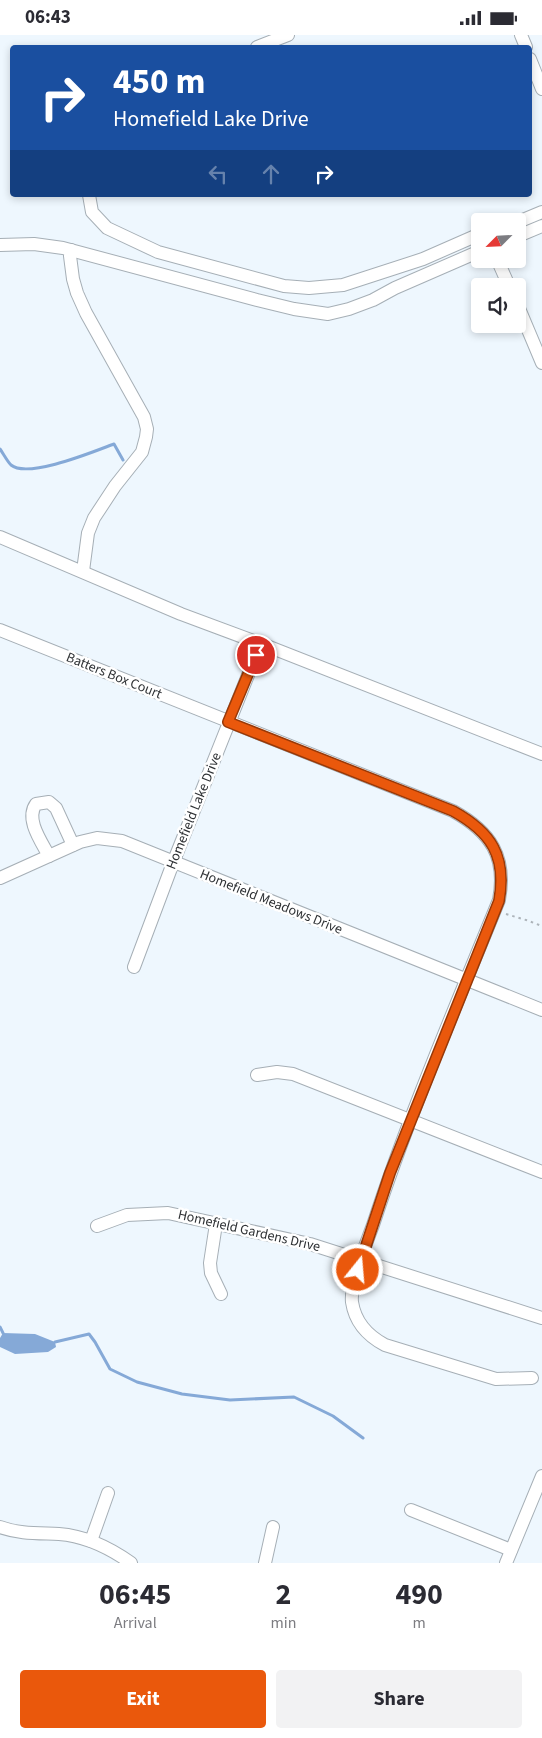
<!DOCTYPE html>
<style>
:root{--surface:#fff;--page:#f2f2f3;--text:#2b2b33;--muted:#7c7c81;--accent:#ea580c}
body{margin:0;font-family:"Source Sans 3",sans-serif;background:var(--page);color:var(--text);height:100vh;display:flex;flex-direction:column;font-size:19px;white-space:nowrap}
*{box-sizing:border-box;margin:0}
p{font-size:16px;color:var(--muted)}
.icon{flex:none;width:28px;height:28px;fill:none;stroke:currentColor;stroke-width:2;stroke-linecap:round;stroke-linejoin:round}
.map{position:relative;height:1528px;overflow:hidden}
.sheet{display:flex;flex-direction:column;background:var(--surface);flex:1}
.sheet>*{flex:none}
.hud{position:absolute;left:10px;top:10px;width:522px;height:152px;border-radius:5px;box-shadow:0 2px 8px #0003;background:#1a4fa0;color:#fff;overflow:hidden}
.needle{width:32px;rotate:246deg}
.fabs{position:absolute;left:471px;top:178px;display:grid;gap:10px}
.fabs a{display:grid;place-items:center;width:55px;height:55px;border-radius:5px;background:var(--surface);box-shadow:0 2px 8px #0003;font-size:25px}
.pin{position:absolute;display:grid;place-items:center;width:42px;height:42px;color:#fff;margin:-21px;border:2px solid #fff;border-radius:50%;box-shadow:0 1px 5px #0007}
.me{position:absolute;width:55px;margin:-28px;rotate:17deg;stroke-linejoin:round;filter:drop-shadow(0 0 4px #0008)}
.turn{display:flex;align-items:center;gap:18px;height:105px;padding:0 20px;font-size:22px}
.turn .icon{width:65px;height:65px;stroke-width:2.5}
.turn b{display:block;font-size:35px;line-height:42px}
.lanes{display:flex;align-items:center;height:48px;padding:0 20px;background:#0003;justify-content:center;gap:25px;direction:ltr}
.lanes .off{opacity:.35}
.eta{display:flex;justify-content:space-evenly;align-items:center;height:85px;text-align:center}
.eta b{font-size:30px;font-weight:700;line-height:35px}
.button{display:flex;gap:10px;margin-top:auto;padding:10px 20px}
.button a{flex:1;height:58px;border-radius:5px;background:var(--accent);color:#fff;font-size:20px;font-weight:700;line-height:58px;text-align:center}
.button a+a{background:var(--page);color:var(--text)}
.status{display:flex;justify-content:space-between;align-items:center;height:35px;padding:0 25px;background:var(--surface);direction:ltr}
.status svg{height:14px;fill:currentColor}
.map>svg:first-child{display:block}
.water{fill:#85a9d7}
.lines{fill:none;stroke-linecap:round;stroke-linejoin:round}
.stream{stroke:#85a9d7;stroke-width:3}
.minor-casing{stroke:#a6afb6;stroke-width:14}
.path{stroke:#adb4ba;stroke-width:2;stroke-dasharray:2.5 4;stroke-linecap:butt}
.minor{stroke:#fff;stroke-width:12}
.route-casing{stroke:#983908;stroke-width:12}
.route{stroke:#ea580c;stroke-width:9}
.labels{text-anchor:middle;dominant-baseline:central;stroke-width:5;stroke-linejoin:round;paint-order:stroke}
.street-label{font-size:14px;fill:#2e3134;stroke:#fff}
</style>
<div class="status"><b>06:43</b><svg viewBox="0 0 49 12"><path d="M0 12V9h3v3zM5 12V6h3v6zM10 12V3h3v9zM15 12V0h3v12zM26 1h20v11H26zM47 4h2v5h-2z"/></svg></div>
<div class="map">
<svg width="542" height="1528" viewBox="0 0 542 1528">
<rect width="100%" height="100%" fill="#eef7fe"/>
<path class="water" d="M3,1298l32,1 20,8 1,5 -8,5 -33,2 -15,-7v-9z"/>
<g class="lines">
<g class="stream">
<path d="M0,414c3,4 7,12 11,16 17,14 84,-14 103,-21l9,16"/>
<path d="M0,1292l3,6"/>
<path d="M55,1307l34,-8 6,8 15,27 27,13 45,12 48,6 64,-3 39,19 30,22"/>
</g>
<g class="minor-casing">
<g id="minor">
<path d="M521,0l5,12"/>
<path d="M257,12l31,-12"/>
<path d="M530,24l12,30"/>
<path d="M89,160l3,17 15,16 51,24 126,34 25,2 34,-3 80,-26 57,-25"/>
<path d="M518,187l24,-10"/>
<path d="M518,201l24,-10"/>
<path d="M0,210l34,-1 29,4 194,52 37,9 34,5 21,-5 24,-9 22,-12 85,-37"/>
<path d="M71,215l-1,6 3,23 4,14 9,20 58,104 3,12 -1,8 -4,15 -27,34 -21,32 -6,15 -5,38"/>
<path d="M497,224l12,27"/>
<path d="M518,271l24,57"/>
<path d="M0,502l181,77 86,32 275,108"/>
<path d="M0,595l453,181c38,21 54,46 46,89 -44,108 -90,215 -126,325 -7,19 -23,58 -21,77 3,20 16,34 33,43l111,34 36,-1"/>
<path d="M49,821c-8,-15 -24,-37 -13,-52l13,-2 7,6 17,37"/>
<path d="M0,843l80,-36 17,-4 25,3 420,169"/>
<path d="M134,932l39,-104 83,-208"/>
<path d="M257,1040l20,-3 16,2 249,98"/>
<path d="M216,1189l-6,39 1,10 10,21"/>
<path d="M97,1191l30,-11 41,-2 142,31 232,74"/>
<path d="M411,1475l100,40"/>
<path d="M0,1492c19,7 39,6 59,7 26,2 51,14 72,29"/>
<path d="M91,1506l17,-48"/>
<path d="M265,1528l8,-36"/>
<path d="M506,1528l36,-87"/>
</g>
</g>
<path class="path" d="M506,879l20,6 16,6"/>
<use href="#minor" class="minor"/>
</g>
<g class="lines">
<g class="route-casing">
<path id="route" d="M256,620l-28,67 225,89c38,21 54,45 46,90l-109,272 -32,97"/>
</g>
<use href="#route" class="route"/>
</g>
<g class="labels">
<g class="street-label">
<text transform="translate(114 641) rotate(22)">Batters Box Court</text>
<text transform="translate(194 776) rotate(-68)">Homefield Lake Drive</text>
<text transform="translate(271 867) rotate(22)">Homefield Meadows Drive</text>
<text transform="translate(249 1196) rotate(13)">Homefield Gardens Drive</text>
</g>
</g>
</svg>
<div class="fabs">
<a><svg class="needle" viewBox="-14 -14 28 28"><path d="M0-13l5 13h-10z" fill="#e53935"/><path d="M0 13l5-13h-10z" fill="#7c7c81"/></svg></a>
<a><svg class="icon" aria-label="sound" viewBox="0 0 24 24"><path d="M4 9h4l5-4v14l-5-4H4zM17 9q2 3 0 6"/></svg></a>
</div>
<div class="pin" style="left:256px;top:620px;background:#d93025"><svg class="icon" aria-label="arrive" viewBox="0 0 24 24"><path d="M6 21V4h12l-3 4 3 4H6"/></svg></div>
<svg class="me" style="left:358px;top:1235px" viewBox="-20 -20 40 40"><circle r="17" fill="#ea580c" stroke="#fff" stroke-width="3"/><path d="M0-11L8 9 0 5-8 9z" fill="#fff"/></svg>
<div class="hud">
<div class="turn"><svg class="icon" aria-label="right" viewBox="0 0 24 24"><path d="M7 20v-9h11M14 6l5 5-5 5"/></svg><div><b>450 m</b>Homefield Lake Drive</div></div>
<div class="lanes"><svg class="icon off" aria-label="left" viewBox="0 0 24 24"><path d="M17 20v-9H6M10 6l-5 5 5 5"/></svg><svg class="icon off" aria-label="ahead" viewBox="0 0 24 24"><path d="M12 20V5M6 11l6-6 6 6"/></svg><svg class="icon" aria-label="right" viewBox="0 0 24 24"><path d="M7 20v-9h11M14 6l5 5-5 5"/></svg></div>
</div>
</div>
<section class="sheet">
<div class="eta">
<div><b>06:45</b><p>Arrival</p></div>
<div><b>2</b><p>min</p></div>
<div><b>490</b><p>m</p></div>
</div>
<div class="button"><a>Exit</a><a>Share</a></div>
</section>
